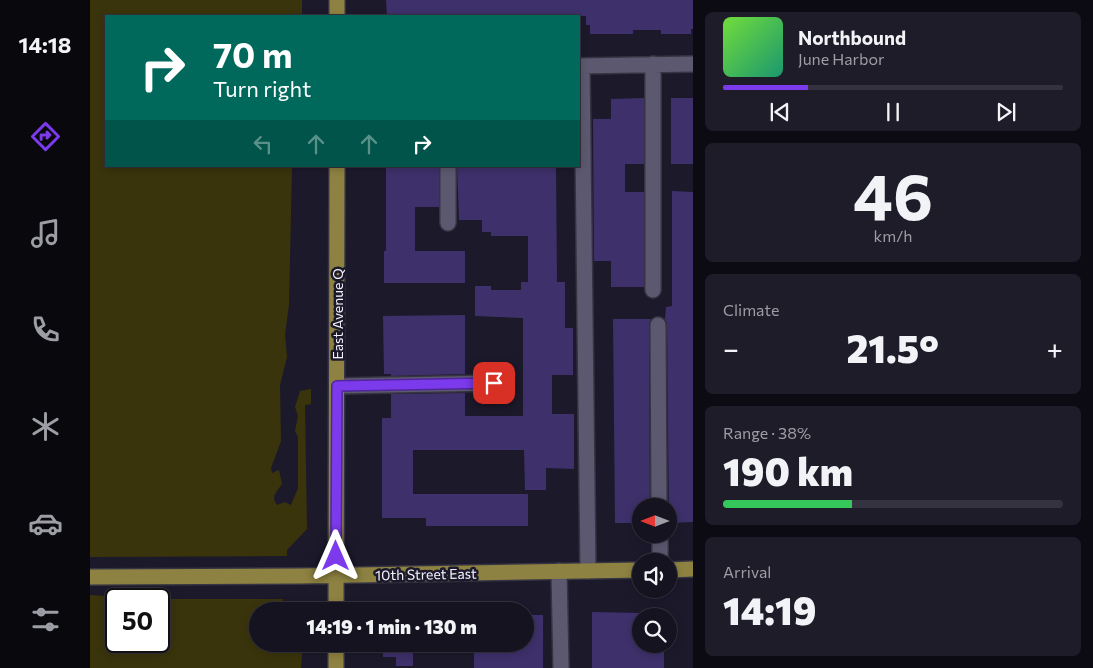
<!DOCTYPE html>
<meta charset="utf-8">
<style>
:root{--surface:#151320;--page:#1e1c29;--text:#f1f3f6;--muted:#9d9ea5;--line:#34323e;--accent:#7c3aed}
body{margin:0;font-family:Commissioner,sans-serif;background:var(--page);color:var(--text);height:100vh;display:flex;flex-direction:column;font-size:19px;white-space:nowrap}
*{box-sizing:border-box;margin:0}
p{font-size:16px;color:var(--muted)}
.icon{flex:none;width:28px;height:28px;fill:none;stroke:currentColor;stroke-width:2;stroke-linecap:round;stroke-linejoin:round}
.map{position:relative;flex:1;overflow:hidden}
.details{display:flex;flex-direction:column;gap:12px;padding:12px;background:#0c0a12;width:400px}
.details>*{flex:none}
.guide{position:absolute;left:15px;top:15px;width:475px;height:152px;border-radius:0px;box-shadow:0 2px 8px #0003,0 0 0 1px var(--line);background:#00695c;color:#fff;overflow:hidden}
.needle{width:32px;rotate:270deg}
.buttons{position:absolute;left:542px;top:498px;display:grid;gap:10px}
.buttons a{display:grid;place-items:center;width:45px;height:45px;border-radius:50%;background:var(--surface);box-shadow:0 2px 8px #0003,0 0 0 1px var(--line);font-size:25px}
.speed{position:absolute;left:15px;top:588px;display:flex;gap:10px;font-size:25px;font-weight:700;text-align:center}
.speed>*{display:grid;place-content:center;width:65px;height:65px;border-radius:50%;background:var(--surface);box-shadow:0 2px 8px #0003,0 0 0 1px var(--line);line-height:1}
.speed .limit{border:2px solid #111;border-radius:8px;background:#fff;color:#111}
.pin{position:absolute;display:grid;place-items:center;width:42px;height:42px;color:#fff;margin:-21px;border-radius:10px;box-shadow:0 2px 8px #0006}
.me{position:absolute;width:55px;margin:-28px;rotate:0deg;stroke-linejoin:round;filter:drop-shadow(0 0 4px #0008)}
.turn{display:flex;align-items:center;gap:18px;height:105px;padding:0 25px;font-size:22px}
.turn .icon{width:65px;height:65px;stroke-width:2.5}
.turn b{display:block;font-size:35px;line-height:42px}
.lanes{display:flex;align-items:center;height:48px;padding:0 25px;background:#0003;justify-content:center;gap:25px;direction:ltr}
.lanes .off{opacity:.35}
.big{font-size:38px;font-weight:800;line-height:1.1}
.details .card{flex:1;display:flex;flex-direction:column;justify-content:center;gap:8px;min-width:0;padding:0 18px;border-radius:8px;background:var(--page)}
.details .dial{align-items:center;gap:0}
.dial b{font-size:65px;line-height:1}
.song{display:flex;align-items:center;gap:15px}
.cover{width:60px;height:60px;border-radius:8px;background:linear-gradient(135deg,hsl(100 70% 55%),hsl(160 70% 35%))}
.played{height:5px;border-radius:2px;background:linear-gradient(90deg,var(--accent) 25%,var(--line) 25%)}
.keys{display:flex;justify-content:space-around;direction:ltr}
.heat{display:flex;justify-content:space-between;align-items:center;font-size:28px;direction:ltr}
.charge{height:8px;border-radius:4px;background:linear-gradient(90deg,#34c759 38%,var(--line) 0)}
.trip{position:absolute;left:159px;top:602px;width:285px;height:50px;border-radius:25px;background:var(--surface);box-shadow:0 2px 8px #0003,0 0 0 1px var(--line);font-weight:800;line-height:50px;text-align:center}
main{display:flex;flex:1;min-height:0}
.tabs{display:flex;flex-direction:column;width:90px;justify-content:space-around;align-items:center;background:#08080d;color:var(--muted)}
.tabs .icon{width:35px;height:35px}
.tabs .selected{color:var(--accent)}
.tabs b{font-size:22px;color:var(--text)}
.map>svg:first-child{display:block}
</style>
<main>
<nav class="tabs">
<b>14:18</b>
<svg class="icon selected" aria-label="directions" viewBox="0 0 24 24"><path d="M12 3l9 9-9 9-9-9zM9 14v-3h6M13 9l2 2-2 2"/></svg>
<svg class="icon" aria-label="music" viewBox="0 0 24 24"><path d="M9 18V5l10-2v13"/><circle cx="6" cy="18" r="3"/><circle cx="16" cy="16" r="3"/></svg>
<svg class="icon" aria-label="phone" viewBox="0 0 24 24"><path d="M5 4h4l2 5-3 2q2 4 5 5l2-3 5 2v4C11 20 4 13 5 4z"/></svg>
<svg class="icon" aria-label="climate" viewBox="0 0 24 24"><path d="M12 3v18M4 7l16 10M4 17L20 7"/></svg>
<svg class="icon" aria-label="car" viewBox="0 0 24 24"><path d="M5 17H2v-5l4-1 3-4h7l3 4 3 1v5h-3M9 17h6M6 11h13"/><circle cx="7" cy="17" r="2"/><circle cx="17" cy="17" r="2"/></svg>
<svg class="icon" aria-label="filters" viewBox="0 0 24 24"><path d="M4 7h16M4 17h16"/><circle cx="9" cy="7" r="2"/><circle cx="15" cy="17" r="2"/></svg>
</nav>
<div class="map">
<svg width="603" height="668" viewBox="0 0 603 668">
<rect width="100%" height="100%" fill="#1c192b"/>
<!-- green -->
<path fill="#3a340c" d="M0,0h212v16h-196v150h186l-3,139 -4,29 2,23 -7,28 1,56 -10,27 1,5 7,-3 3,14c-5,8 -12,12 -5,21l8,-3 6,3 7,-17v-51l-3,-6 3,-15 -3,-9 5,-16 11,-2v15l-6,1 2,124 -20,21v6l-197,1z
M0,595l64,4h-38v42h43v-42h124v6l7,6h-32v33h45l-2,24h-211z"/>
<!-- building -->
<path fill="#3e306a" d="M296,0h307v29h-2v5h-30v-4h-28v4h-43v-9h-4v-9h-199z
M554,98v66h-19v28h19v95h-33v-26h-17l-1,-142h18v-20z
M581,98h22v66h-22z
M296,166h53v41h-24v44h50v32h-81v-32h2z
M367,166h99l1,116h8v46h8v47h-21v39h22v55l-28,-1v22h-21l-1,-40h-111v44h115v32h-102v-8h-44v-100h9v-24l74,-1v23h58v-98l-48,-2v-30h16v4h30v-8h7v-46h-37v-4h-9v-12h-23z
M582,191l21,1v330l-24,1 -2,-198 -2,-6 1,-12 6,-1z
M375,315v59l-74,2v-2h-7l-1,-58z
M523,319h38l-2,6 1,181h-9v17h-26z
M502,612l49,1v31h23v24h-72z
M435,615h18v53h-69v-24h51z
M293,644h30v22h-17v-9h-13z"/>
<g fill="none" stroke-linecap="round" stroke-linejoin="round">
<!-- minor casing -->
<g stroke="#363442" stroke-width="18">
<path id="minor" d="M563,64v226
M489,66l114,-2
M492,66l6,505
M358,166v57
M568,325l1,181
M247,386l157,-3
M570,534v27
M469,571l2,97"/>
</g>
<!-- major casing -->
<g stroke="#363442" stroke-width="18">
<path id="major" d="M247,0v16
M579,570l24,-1
M0,577l211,-1 340,-6
M246,611l1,-445
M246,644v24"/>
</g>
<!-- minor -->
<use href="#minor" stroke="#5c586f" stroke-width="15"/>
<!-- major -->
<use href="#major" stroke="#8d8241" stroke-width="15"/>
</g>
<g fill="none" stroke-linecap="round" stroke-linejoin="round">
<!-- route casing -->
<g stroke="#51269a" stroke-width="12">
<path id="route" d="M246,556l1,-170 157,-3"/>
</g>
<!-- route -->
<use href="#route" stroke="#7c3aed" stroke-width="9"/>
</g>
<g text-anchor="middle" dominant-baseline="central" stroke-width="5" stroke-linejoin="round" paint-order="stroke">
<!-- street labels -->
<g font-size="14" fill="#f4f3fd" stroke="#1c192b">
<text transform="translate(247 314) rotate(-90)">East Avenue Q</text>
<text transform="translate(336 574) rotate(-1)">10th Street East</text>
</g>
</g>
</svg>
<div class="buttons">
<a><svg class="needle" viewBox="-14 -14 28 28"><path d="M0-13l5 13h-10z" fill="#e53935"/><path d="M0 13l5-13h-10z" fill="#9d9ea5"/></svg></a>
<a><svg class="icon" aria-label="sound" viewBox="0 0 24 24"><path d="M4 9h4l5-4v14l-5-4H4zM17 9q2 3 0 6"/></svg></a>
<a><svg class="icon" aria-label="search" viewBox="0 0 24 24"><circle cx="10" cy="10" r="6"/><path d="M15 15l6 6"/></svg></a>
</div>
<div class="speed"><div class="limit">50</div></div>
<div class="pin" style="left:404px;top:383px;background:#d93025"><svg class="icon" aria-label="arrive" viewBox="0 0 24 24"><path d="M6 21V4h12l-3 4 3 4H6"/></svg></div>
<svg class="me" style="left:246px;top:556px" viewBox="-20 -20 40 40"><path d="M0-17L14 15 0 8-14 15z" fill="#7c3aed" stroke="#fff" stroke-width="4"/></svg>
<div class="trip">14:19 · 1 min · 130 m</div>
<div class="guide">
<div class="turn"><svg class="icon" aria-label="right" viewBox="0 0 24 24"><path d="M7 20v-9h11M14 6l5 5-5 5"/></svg><div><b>70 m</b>Turn right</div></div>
<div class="lanes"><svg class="icon off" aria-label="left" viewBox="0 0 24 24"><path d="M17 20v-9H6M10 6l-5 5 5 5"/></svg><svg class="icon off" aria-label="ahead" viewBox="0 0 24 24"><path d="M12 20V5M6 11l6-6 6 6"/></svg><svg class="icon off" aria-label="ahead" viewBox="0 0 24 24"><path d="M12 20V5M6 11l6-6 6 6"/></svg><svg class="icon" aria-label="right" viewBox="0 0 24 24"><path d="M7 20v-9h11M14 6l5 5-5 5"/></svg></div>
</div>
</div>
<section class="details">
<div class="card">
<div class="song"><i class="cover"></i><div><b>Northbound</b><p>June Harbor</p></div></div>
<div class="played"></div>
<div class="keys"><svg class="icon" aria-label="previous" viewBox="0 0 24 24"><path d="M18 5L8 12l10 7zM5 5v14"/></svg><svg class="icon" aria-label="pause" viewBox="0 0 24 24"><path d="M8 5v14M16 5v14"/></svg><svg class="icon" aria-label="next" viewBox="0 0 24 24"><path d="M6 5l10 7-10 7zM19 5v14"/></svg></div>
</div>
<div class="card dial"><b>46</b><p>km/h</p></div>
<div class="card"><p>Climate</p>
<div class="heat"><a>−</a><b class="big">21.5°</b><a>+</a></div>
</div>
<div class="card"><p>Range · 38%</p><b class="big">190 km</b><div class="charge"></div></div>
<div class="card"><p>Arrival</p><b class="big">14:19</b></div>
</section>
</main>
